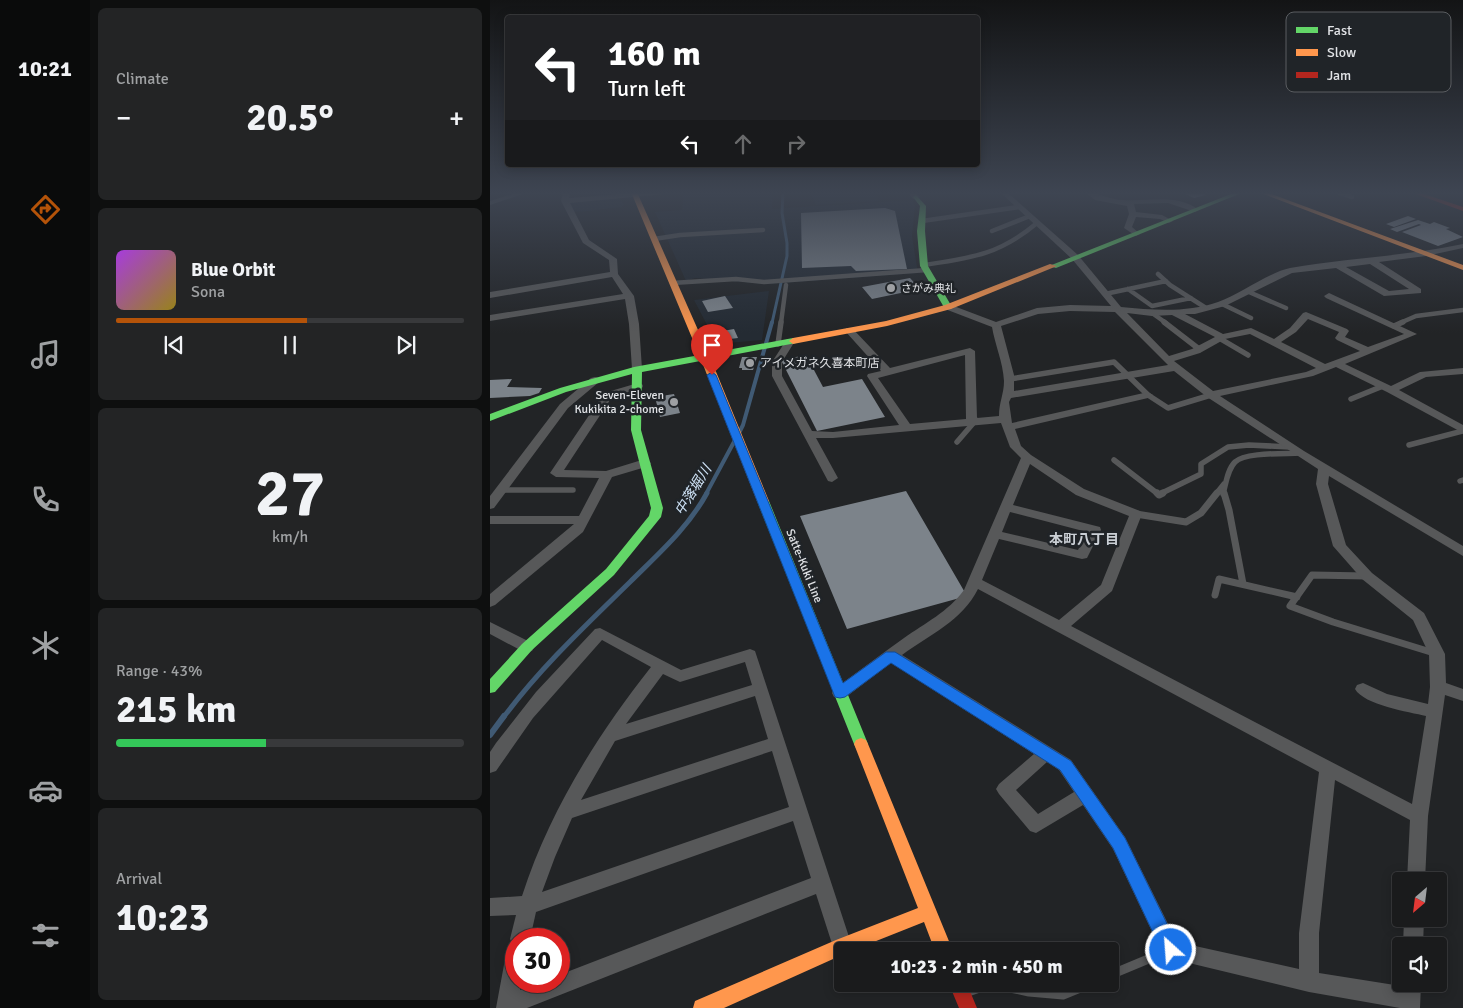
<!DOCTYPE html>
<meta charset="utf-8">
<style>
:root{--surface:#1a1b1c;--page:#232425;--text:#f1f3f6;--muted:#9fa1a3;--line:#38393b;--accent:#b45309}
body{margin:0;font-family:Signika,"Noto Sans JP",sans-serif;background:var(--page);color:var(--text);height:100vh;display:flex;flex-direction:column;font-size:19px;white-space:nowrap}
*{box-sizing:border-box;margin:0}
p{font-size:16px;color:var(--muted)}
.icon{flex:none;width:28px;height:28px;fill:none;stroke:currentColor;stroke-width:2;stroke-linecap:round;stroke-linejoin:round}
.map{position:relative;flex:1;overflow:hidden}
.side{display:flex;flex-direction:column;gap:8px;padding:8px;background:#0e0f0f;width:400px}
.side>*{flex:none}
.top-card{position:absolute;left:15px;top:15px;width:475px;height:152px;border-radius:5px;box-shadow:0 2px 12px #0003,0 0 0 1px var(--line);background:#202124;color:#fff;overflow:hidden}
.needle{width:32px;rotate:208deg}
.tools{position:absolute;left:902px;top:872px;display:grid;gap:10px}
.tools a{display:grid;place-items:center;width:55px;height:55px;border-radius:5px;background:var(--surface);box-shadow:0 2px 12px #0003,0 0 0 1px var(--line);font-size:25px}
.speed{position:absolute;left:15px;top:928px;display:flex;gap:10px;font-size:25px;font-weight:700;text-align:center}
.speed>*{display:grid;place-content:center;width:65px;height:65px;border-radius:50%;background:var(--surface);box-shadow:0 2px 12px #0003,0 0 0 1px var(--line);line-height:1}
.speed .limit{border:8px solid #d22;background:#fff;color:#111}
.pin{position:absolute;display:grid;place-items:center;width:42px;height:42px;color:#fff;margin:-51px -21px;border-radius:50% 50% 50% 0;rotate:-45deg;box-shadow:0 0 5px #0007}
.pin .icon{rotate:45deg}
.me{position:absolute;width:55px;margin:-28px;rotate:334deg;stroke-linejoin:round;filter:drop-shadow(0 0 4px #0008)}
.turn{display:flex;align-items:center;gap:18px;height:105px;padding:0 20px;font-size:22px}
.turn .icon{width:65px;height:65px;stroke-width:2.5}
.turn b{display:block;font-size:35px;line-height:42px}
.lanes{display:flex;align-items:center;height:48px;padding:0 20px;background:#0003;justify-content:center;gap:25px;direction:ltr}
.lanes .off{opacity:.35}
.big{font-size:38px;font-weight:800;line-height:1.1}
.side .tile{flex:1;display:flex;flex-direction:column;justify-content:center;gap:8px;min-width:0;padding:0 18px;border-radius:8px;background:var(--page)}
.side .dial{align-items:center;gap:0}
.dial b{font-size:65px;line-height:1}
.song{display:flex;align-items:center;gap:15px}
.cover{width:60px;height:60px;border-radius:8px;background:linear-gradient(135deg,hsl(280 70% 55%),hsl(50 70% 35%))}
.played{height:5px;border-radius:2px;background:linear-gradient(90deg,var(--accent) 55%,var(--line) 55%)}
.keys{display:flex;justify-content:space-around;direction:ltr}
.heat{display:flex;justify-content:space-between;align-items:center;font-size:28px;direction:ltr}
.charge{height:8px;border-radius:4px;background:linear-gradient(90deg,#34c759 43%,var(--line) 0)}
.trip{position:absolute;left:344px;top:942px;width:285px;height:50px;border-radius:5px;background:var(--surface);box-shadow:0 2px 12px #0003,0 0 0 1px var(--line);font-weight:800;line-height:50px;text-align:center}
main{display:flex;flex:1;min-height:0}
.menu{display:flex;flex-direction:column;width:90px;justify-content:space-around;align-items:center;background:#0a0b0b;color:var(--muted)}
.menu .icon{width:35px;height:35px}
.menu .on{color:var(--accent)}
.menu b{font-size:22px;color:var(--text)}
.map>svg:first-child{display:block}
</style>
<main>
<nav class="menu">
<b>10:21</b>
<svg class="icon on" aria-label="directions" viewBox="0 0 24 24"><path d="M12 3l9 9-9 9-9-9zM9 14v-3h6M13 9l2 2-2 2"/></svg>
<svg class="icon" aria-label="music" viewBox="0 0 24 24"><path d="M9 18V5l10-2v13"/><circle cx="6" cy="18" r="3"/><circle cx="16" cy="16" r="3"/></svg>
<svg class="icon" aria-label="phone" viewBox="0 0 24 24"><path d="M5 4h4l2 5-3 2q2 4 5 5l2-3 5 2v4C11 20 4 13 5 4z"/></svg>
<svg class="icon" aria-label="climate" viewBox="0 0 24 24"><path d="M12 3v18M4 7l16 10M4 17L20 7"/></svg>
<svg class="icon" aria-label="car" viewBox="0 0 24 24"><path d="M5 17H2v-5l4-1 3-4h7l3 4 3 1v5h-3M9 17h6M6 11h13"/><circle cx="7" cy="17" r="2"/><circle cx="17" cy="17" r="2"/></svg>
<svg class="icon" aria-label="filters" viewBox="0 0 24 24"><path d="M4 7h16M4 17h16"/><circle cx="9" cy="7" r="2"/><circle cx="15" cy="17" r="2"/></svg>
</nav>
<section class="side">
<div class="tile"><p>Climate</p>
<div class="heat"><a>−</a><b class="big">20.5°</b><a>+</a></div>
</div>
<div class="tile">
<div class="song"><i class="cover"></i><div><b>Blue Orbit</b><p>Sona</p></div></div>
<div class="played"></div>
<div class="keys"><svg class="icon" aria-label="previous" viewBox="0 0 24 24"><path d="M18 5L8 12l10 7zM5 5v14"/></svg><svg class="icon" aria-label="pause" viewBox="0 0 24 24"><path d="M8 5v14M16 5v14"/></svg><svg class="icon" aria-label="next" viewBox="0 0 24 24"><path d="M6 5l10 7-10 7zM19 5v14"/></svg></div>
</div>
<div class="tile dial"><b>27</b><p>km/h</p></div>
<div class="tile"><p>Range · 43%</p><b class="big">215 km</b><div class="charge"></div></div>
<div class="tile"><p>Arrival</p><b class="big">10:23</b></div>
</section>
<div class="map">
<svg width="973" height="1008" viewBox="0 0 973 1008">
<rect width="100%" height="100%" fill="#222426"/>
<!-- built -->
<path fill="#242b33" d="M194,192h89l-1,17 140,-9 3,6 -3,30 6,37 -150,11 -73,-6 -9,3 -31,-69 27,-2z
M356,192h27l6,9 -63,4 -5,-11z
M129,197l5,8 -3,2 -33,4 -16,1 -4,-9z
M279,291l-7,49 -45,4 -23,-44z"/>
<g fill="none" stroke-linecap="round" stroke-linejoin="round">
<!-- stream-far3 -->
<path stroke="#405a74" stroke-width="3" d="M282,323l15,-67v-13l-5,-30 1,-21"/>
<!-- stream-far2 -->
<path stroke="#405a74" stroke-width="4" d="M249,433l4,-8 29,-103
M216,494l29,-54"/>
<!-- stream-far1 -->
<path stroke="#405a74" stroke-width="5" d="M13,718c37,-50 83,-93 127,-136 28,-28 58,-54 77,-89"/>
<!-- stream -->
<path stroke="#405a74" stroke-width="6" d="M0,735l14,-19"/>
</g>
<!-- building -->
<path fill="#7c838a" d="M691,192h26l-5,1 4,2 -12,3z
M395,208l10,3 12,58 -51,2 -5,-5 -49,2 -1,-55z
M918,216l8,3 -22,8 -8,-3z
M928,220l12,4 4,-2 16,6 -4,1 17,8 -25,9 -36,-14 19,-7 -2,-1 -22,8 -7,-3z
M420,278l10,11 -48,10 -10,-12z
M235,296l8,12 -25,4 -6,-11z
M244,329l4,9 -23,3 -4,-8z
M316,355l17,32 39,-8 23,38 -68,14 -36,-71z
M252,357h15l-4,13h-11v-2h-3z
M22,379l-5,8 35,1 -3,5 -9,3 -40,2v-18z
M184,394l6,19 -20,4 -5,-20z
M416,491l61,105 -120,33 -47,-113z"/>
<g fill="none" stroke-linecap="round" stroke-linejoin="round">
<!-- lane-far3 -->
<path stroke="#575859" stroke-width="4.5" d="M847,192l15,5
M432,221l97,-14
M502,231l38,-15
M164,239l26,-4 83,-5
M434,265c47,-7 75,-10 113,-42
M668,274l12,11 36,23
M182,283l64,-4 28,3 163,-12
M638,289l24,17 39,-8
M759,292l37,16
M615,294l61,-13
M732,304l29,14
M662,313l14,10
M291,323l5,-38
M910,323l16,-7 47,-6"/>
<!-- lane-far2 -->
<path stroke="#575859" stroke-width="5.5" d="M674,322l35,27
M904,326l9,-4
M729,338l29,17
M288,344l3,-22
M520,379l104,-17 34,33 20,13 43,-13
M861,399l32,-13
M467,442l19,-22
M919,445l54,-14
M624,460l44,34
M970,481l3,-1
M10,490h73
M670,494l41,-20v-10l27,-17 21,-2 41,2
M726,494l8,-10
M733,494c3,-10 4,-24 12,-32 10,-10 50,-8 65,-9"/>
<!-- lane-far1 -->
<path stroke="#575859" stroke-width="7" d="M667,493l2,2 4,-2
M734,493l5,17 14,74
M646,514l50,8 15,-9 16,-20
M877,576l-55,-1 -22,31 43,16 101,31
M725,595l4,-16 78,18"/>
<!-- lane -->
<path stroke="#575859" stroke-width="9" d="M620,975l60,-25
M501,984l38,8 34,3 27,-11
M478,992l23,-8"/>
<!-- street -->
<path fill="#575859" fill-rule="evenodd" d="M29,192h10l-39,13v-4z
M73,192h7l-1,6 77,-6h23l-4,2 -95,9 19,37 28,19 1,15 16,22 5,28 3,45 -1,2h-8l-1,-2 -3,-45 -4,-25 -135,22v-6l133,-21 -11,-17 -122,21v-6l120,-20 -1,-12 -26,-17 -22,-42z
M417,192h8l5,5 -7,2z
M510,192h7l71,63 43,52c32,3 66,6 97,-5 22,-8 52,-30 72,-34 58,-10 116,-12 173,-24v4l-37,8 -47,6 42,27v4l-37,3 -48,-28 -44,5 -67,33 -30,8h-10l38,20 28,-6 23,11 16,-11 13,-15 3,-1 41,17 2,2 -4,6 23,10 36,-13 -78,-36 -2,-2 5,-3 88,41 -72,30 46,22 29,-14 43,-4v6l-37,3 -27,13 64,35v8l-76,-41 -51,-25 -23,9 -93,20 84,55 159,95v10l-134,-80 -1,8 18,61 26,28 52,40 21,41 1,29 17,6v12l-18,-6 -17,121 -3,65h-18l3,-61 -75,-40 -16,153v40l82,13v-3l20,1 -1,24h-20l-91,-16 -145,-35 -51,-108 -30,-44 -47,28 -6,-2 -31,-37 -3,-5 3,-5 35,-30 -143,-91 -45,34 -6,2 -6,-2 -2,-4 2,-4c24,-17 46,-34 70,-51 21,-15 44,-26 60,-48l57,-132 -11,-11 -9,-24 -168,15h-17l22,40 -6,4 -4,-1 -56,-105v-14l15,-23h6l2,2 -13,21v14l30,55 21,1 66,-7 -32,-49 1,-2 13,-3 -35,-39v-4h6l38,40 80,-20 5,3 2,67 22,-2c0,-14 5,-22 5,-35 -1,-19 -9,-36 -12,-54l-47,-18v-4h6l45,17 41,-14 33,-3 41,1 -39,-47zM880,264l39,25 -20,2 -43,-24zM580,311l45,1 53,53 -154,26v-16l-13,-49 37,-12zM637,313l25,3 20,-1 43,22 -23,12 -23,7zM818,319l31,13 -4,6 2,2 23,11 -35,13 -44,-22 15,-10zM760,334l66,34 -10,4 -93,19 -39,-30 26,-8 25,-14zM475,355l1,64 -56,5 -32,-46zM684,371l33,26 111,72 -2,15 17,62 29,33 51,41 16,34 1,33 -2,17 -41,-10 -24,-11 -6,2 -2,4c9,16 54,23 71,27l-14,88 -341,-178 41,-35 30,-77 -2,-3 -56,-22 -53,-34 -10,-9 -6,-17 133,-31 5,-3 -5,-3 -136,31 -3,-21 2,-4zM540,464l46,31 53,21 -28,69 -42,35 -77,-40 17,-41 83,20 5,-1 14,-28 -1,-3 -87,-22zM520,512l77,20 -9,18 -76,-18zM488,589l341,183 -20,161v36l-122,-27 -52,-105 -54,-77 -169,-105c27,-20 60,-34 76,-66zM557,762l12,8 15,22 -36,22 -22,-24z
M595,192c10,-1 25,8 38,8 25,2 53,-7 76,10l-4,2 -27,-9 -34,1 2,8 26,3 11,6 -4,2 -9,-4 -24,-2 -4,10 8,7 -4,2 -12,-8 5,-14 -2,-8 -32,-6z
M105,377l4,1 1,2 -1,2 -31,26 -74,100 -4,1v-13l70,-92 31,-26z
M148,383l4,1 1,2 -1,2 -30,9 -48,73 42,1 39,-12 6,4 -2,3 -37,11 -29,55 -88,73 -5,2v-13l84,-70h-84v-8h89l20,-38 -43,-1 -6,-4 54,-80z
M0,622l42,21 2,4 -2,4 -5,1 -5,-1 -32,-17z
M110,628l81,42 69,-21 5,2 97,295 -2,5h-8v5l-7,-3 -19,-59 -289,114h-31l10,-54 3,-7 4,-2 -3,-6 6,-24 -26,1v-18l32,-2c27,-84 74,-159 129,-229l-49,-27 -69,78 -37,53 -6,2v-21l6,-9 40,-51 59,-63zM255,662l7,23 -126,39 37,-50 17,8zM265,696l13,43 -187,61 34,-59zM282,751l17,56 -247,85 13,-35 17,-39zM303,821l18,57 -252,97v6h-16l-23,9 1,-9h-5v-42h14l6,-27z
M914,919h20l-1,27h-20z"/>
<!-- fast -->
<path fill="#63d668" fill-rule="evenodd" d="M746,192h8l-188,76 -7,-2z
M426,195l10,11 -1,25 3,35 24,41 -1,2h-6l-25,-43 -3,-35 3,-25 -7,-9z
M303,338l4,3 -1,2 -154,29 -1,58 22,78 -2,9 -47,58 -82,75 -37,42 -5,1v-14l32,-35 84,-75 43,-53 2,-8 -20,-78 1,-56 -66,18 -76,29v-7l70,-26 74,-21z
M273,498l6,3 99,243 -2,4 -5,2 -5,-2 -2,-4 -97,-243z"/>
<!-- slow -->
<path fill="#ff974d" fill-rule="evenodd" d="M141,192h6l73,165 59,144 -2,2 -4,1 -6,-3 -57,-144z
M768,192h8l197,73v5z
M560,264l7,2 -106,43 -64,17 -94,18 -4,-3 4,-3 93,-17 59,-16z
M371,738l5,2 2,4 85,207h-18l-11,-29 -73,29h-9v4l-118,53h-31l2,-7 141,-61 82,-32 -64,-164 2,-4z"/>
<!-- jam -->
<path fill="#b3261e" fill-rule="evenodd" d="M920,192h8l45,15v4z
M459,984h18l10,24h-18z"/>
</g>
<!-- sky -->
<linearGradient id="sky" x2="0" y2="1"><stop stop-color="#131415"/><stop offset="0.58" stop-color="#3e4552"/><stop offset="1" stop-color="#3e4552" stop-opacity="0"/></linearGradient>
<rect width="973" height="333" fill="url(#sky)"/>
<!-- route -->
<path fill="#1a73e8" stroke="#114b97" d="M222,372l4,3 127,308 43,-31h9l176,109 54,77 52,106 3,6 -3,6 -6,3 -7,-3 -51,-108 -53,-78 -169,-107 -46,34 -5,1 -5,-1 -128,-322z"/>
<!-- markers -->
<g fill="#9ea0a3" stroke="#202428" stroke-width="2">
<circle cx="401" cy="288" r="5"/>
<circle cx="260" cy="363" r="5"/>
<circle cx="184" cy="402" r="5"/>
</g>
<g text-anchor="middle" dominant-baseline="central" stroke-width="5" stroke-linejoin="round" paint-order="stroke">
<!-- far-poi labels -->
<g font-size="11" fill="#e1e3e6" stroke="#202428" text-anchor="start">
<text x="411" y="288">さがみ典礼</text>
</g>
<!-- poi labels -->
<g font-size="12" fill="#e1e3e6" stroke="#202428" text-anchor="start">
<text x="270" y="363">アイメガネ久喜本町店</text>
<text x="174" y="395" text-anchor="end">Seven-Eleven<tspan x="174" dy="14">Kukikita 2-chome</tspan></text>
</g>
<!-- street labels -->
<g font-size="12" fill="#e1e3e6" stroke="#202428">
<text transform="translate(314 566) rotate(68)">Satte-Kuki Line</text>
</g>
<!-- water labels -->
<g font-size="14" font-style="italic" fill="#d0e4f8" stroke="#202428">
<text transform="translate(203 490) rotate(-58)">中落堀川</text>
</g>
<!-- neighbourhood labels -->
<g font-size="14" font-weight="bold" fill="#cacfd5" stroke="#202428">
<text x="594" y="539">本町八丁目</text>
</g>
</g>
<!-- legend -->
<rect x="796" y="12" width="165" height="80" rx="8" fill="#202428" stroke="#5a5d61" stroke-width="1"/>
<rect x="806" y="27" width="22" height="6" fill="#63d668"/>
<rect x="806" y="49" width="22" height="7" fill="#ff974d"/>
<rect x="806" y="72" width="22" height="6" fill="#b3261e"/>
<g font-size="14" fill="#e1e3e6">
<text x="837" y="35">Fast</text>
<text x="837" y="57">Slow</text>
<text x="837" y="80">Jam</text>
</g>
</svg>
<div class="tools">
<a><svg class="needle" viewBox="-14 -14 28 28"><path d="M0-13l5 13h-10z" fill="#e53935"/><path d="M0 13l5-13h-10z" fill="#9fa1a3"/></svg></a>
<a><svg class="icon" aria-label="sound" viewBox="0 0 24 24"><path d="M4 9h4l5-4v14l-5-4H4zM17 9q2 3 0 6"/></svg></a>
</div>
<div class="speed"><div class="limit">30</div></div>
<div class="pin" style="left:222px;top:375px;background:#d93025"><svg class="icon" aria-label="arrive" viewBox="0 0 24 24"><path d="M6 21V4h12l-3 4 3 4H6"/></svg></div>
<svg class="me" style="left:681px;top:950px" viewBox="-20 -20 40 40"><circle r="17" fill="#1a73e8" stroke="#fff" stroke-width="3"/><path d="M0-11L8 9 0 5-8 9z" fill="#fff"/></svg>
<div class="trip">10:23 · 2 min · 450 m</div>
<div class="top-card">
<div class="turn"><svg class="icon" aria-label="left" viewBox="0 0 24 24"><path d="M17 20v-9H6M10 6l-5 5 5 5"/></svg><div><b>160 m</b>Turn left</div></div>
<div class="lanes"><svg class="icon" aria-label="left" viewBox="0 0 24 24"><path d="M17 20v-9H6M10 6l-5 5 5 5"/></svg><svg class="icon off" aria-label="ahead" viewBox="0 0 24 24"><path d="M12 20V5M6 11l6-6 6 6"/></svg><svg class="icon off" aria-label="right" viewBox="0 0 24 24"><path d="M7 20v-9h11M14 6l5 5-5 5"/></svg></div>
</div>
</div>
</main>
